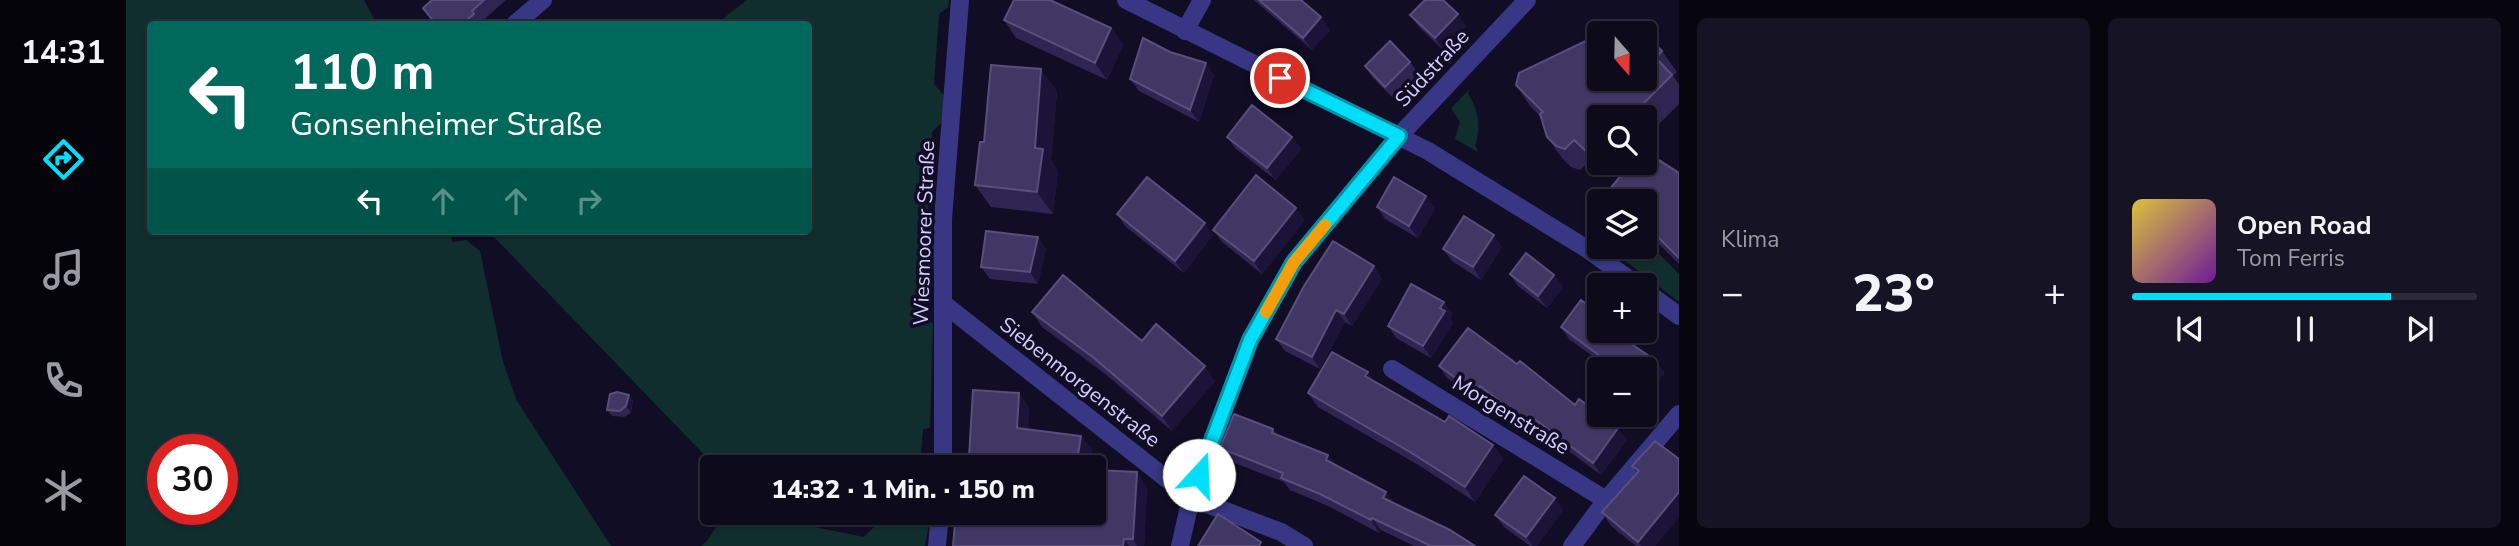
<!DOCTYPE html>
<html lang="de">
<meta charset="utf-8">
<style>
:root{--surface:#0d0a1b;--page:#161324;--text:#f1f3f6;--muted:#9a9aa3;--line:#2d2b3a;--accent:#00dffa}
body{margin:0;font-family:"Nunito Sans",sans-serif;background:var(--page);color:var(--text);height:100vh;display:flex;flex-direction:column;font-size:26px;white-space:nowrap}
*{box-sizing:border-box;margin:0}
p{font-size:23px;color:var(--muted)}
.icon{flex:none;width:38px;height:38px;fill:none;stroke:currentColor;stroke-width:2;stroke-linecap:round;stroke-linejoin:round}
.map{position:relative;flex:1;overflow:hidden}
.side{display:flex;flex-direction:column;gap:18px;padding:18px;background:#07060f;width:840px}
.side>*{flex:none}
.banner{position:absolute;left:21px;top:21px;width:665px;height:214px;border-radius:7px;box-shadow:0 2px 5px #0004,0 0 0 2px var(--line);background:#00695c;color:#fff;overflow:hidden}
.needle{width:46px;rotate:160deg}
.buttons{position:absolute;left:1461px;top:21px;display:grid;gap:14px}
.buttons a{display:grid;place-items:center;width:70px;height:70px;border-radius:7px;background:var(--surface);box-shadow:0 2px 5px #0004,0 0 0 2px var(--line);font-size:35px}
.speed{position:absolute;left:21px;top:434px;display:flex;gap:14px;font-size:35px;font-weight:700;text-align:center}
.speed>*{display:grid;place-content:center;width:91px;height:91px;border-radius:50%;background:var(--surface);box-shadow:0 2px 5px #0004,0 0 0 2px var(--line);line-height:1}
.speed .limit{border:10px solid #d22;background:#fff;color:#111}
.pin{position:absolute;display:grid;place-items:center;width:60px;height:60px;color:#fff;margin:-30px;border:4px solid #fff;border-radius:50%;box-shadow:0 2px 7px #0007}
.me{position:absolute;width:77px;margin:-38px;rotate:20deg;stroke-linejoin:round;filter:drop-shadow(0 0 5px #0008)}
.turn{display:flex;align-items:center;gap:24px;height:147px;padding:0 28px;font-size:32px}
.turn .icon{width:91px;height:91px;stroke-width:2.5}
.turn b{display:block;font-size:49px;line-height:60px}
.lanes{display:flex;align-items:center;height:66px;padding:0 28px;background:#0003;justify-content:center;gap:35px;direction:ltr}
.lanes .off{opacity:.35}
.big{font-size:52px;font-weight:800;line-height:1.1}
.side .card{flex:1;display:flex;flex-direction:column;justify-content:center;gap:10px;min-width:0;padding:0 24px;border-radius:10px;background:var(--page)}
.song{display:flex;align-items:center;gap:21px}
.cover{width:84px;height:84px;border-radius:10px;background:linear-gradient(135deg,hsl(50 70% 55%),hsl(280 70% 35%))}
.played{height:7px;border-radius:4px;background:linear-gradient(90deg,var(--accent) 75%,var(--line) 75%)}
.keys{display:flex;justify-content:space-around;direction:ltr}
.heat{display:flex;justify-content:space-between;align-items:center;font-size:38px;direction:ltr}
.side .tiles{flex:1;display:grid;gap:18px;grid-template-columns:repeat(2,1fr)}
.trip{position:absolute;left:574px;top:455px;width:406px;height:70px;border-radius:7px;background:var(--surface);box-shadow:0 2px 5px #0004,0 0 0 2px var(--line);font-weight:800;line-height:70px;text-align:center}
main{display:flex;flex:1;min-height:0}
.tab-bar{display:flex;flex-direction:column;width:126px;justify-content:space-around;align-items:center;background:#05040b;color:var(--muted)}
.tab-bar .icon{width:49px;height:49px}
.tab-bar .on{color:var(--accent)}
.tab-bar b{font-size:32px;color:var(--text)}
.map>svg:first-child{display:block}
</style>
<main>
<nav class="tab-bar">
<b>14:31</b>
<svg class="icon on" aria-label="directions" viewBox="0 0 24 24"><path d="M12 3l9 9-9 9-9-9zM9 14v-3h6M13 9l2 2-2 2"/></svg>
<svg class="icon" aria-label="music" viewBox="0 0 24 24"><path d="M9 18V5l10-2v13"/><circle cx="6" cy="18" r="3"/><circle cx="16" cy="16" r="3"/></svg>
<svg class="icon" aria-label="phone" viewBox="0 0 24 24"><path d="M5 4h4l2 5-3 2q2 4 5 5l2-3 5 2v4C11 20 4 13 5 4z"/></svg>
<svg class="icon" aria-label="climate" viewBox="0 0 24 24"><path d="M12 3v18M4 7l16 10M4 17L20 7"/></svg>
</nav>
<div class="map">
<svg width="1553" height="546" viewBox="0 0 1553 546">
<rect width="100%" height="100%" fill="#110d24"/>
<!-- green -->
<path fill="#102e2d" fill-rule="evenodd" d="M0,0h238l13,24h-227v207h298l5,11 13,-2 14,11 23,111 14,39 94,145h-485zM37,450h59v59h-59z
M621,0h202l-1,7 -9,7 -5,70 12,14v20l-14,14 -5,105 9,10 2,16 -10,15 -1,39 6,7 -3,104 -7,1 -2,25 -16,13h-189l-221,-229 1,-7h312v-207h-92z
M1344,89l-2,4c10,18 14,32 7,52l3,7 -23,-13 5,-17 -9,-14z
M1519,240l34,34v28l-72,-55h38z
M599,513h21l118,24 24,-24h43l-6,33h-224l6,-5z"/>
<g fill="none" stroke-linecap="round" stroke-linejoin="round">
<!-- street -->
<path stroke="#393685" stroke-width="18" d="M1000,0l302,151 159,98 50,36
M389,24l28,-24
M1059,31l17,-31
M1519,291l34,25
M818,304l247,194 90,34 23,14
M1266,369l214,131
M817,467v-248l17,-219
M811,546l3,-33
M1054,546l11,-48 59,-158 44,-78 105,-126 128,-136
M1446,546l34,-46 73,-86"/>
</g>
<!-- wall -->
<path fill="#2f2552" d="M306,0h74l-26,23 1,1h-48h1l-11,-16z
M1128,0h47l20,17 9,13 -18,20z
M1284,15l56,11 -23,24 -24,-23z
M878,20l107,8 12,17 -16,35 -91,-42z
M1519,33l17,18 15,21 -4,4 6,8v20l-34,34v-21h-45v46h20l-14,14 -17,-16 -9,9 -9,-3 -9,-9 -15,-21 -6,-20 -11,-11 -14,-21 84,-6z
M1284,62l9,12 -25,25 -21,-21 -8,-12z
M1088,75l-15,47 -60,-31 -9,-12z
M931,91l-6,69 7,11 -5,43 -62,-7 -16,-22 9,-43z
M1101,137h65l9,12 -25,31 -40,-31z
M1553,173v91l-34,-34v-29h-27l-8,-12z
M1300,196l9,12 -17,30 -33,-19 -8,-12z
M991,214l96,21 -29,38 -59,-47z
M1179,220l-43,54 -40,-32 -9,-12z
M912,237l8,12 -8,35 -48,-5 -9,-12z
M1376,247l-21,33 -29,-19 -9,-12z
M1248,266l8,13 -30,47 -7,-4 -25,47 -35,-18 -9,-12z
M1384,274l44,1 9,12 -16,21 -29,-22z
M1318,302l8,12 -2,4 3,5 -22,35 -35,-20 -8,-12z
M906,312l110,29 73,40 -43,50 -68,-58 -62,-46z
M1435,327l56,5v1l48,40 -20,-4 -39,-3 -37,-27z
M1313,366l136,39 52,35 -26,35 -59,-44 -5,6 -49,-39 -5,6 -36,-26z
M1248,381l71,41 48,23 10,14 -28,43 -55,-36 -102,-59 -10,-14z
M893,393l10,15 -1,21 53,7 11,14 -3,17h-113l-7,-10z
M503,395l4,6 -2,12 -7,4 -12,-1 -5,-6z
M1147,429l4,6 51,20 8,10 50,27 8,11 81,43h-61l-33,-16 -2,3 -51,-27 -38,-16 -6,-8 -55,-21 -9,-13z
M1553,459v58l-24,29h-19l-25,-20 -9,-14 35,-39 -5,-7z
M1021,487l-3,59h-191l141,-33z
M1437,510l-26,36h-7l-26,-19 -9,-12z"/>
<!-- shaded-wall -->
<path fill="#1b1438" d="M1332,14l8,12 -23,24 -8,-12z
M1195,17l9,13 -18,20 -9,-12z
M985,28l12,17 -16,35 -12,-17z
M1080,63l8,12 -15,47 -9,-12z
M915,69l16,22 -6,69 7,11 -5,43 -16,-22 -2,-44z
M1166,137l9,12 -25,31 -9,-12z
M1300,196l9,12 -17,30 -9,-12z
M1170,208l9,12 -43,54 -8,-13z
M1079,223l8,12 -29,38 -9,-12z
M1368,235l8,12 -21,33 -8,-13z
M912,237l8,12 -8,35 -8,-12z
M1248,266l8,13 -30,47 -8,-12z
M1428,275l9,12 -16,21 -9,-12z
M1318,302l8,12 -2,4 3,5 -22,35 -8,-12z
M1210,310l9,12 -25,47 -8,-12z
M1530,361l9,12 -20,28v-24z
M1079,366l10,15 -43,50 -10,-15z
M1242,372l9,14 -12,-10z
M1354,386l8,12 -5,6 -8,-12z
M893,393l10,15 -2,35 -10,-15z
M503,395l4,6 -2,12 -5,-7z
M1407,418l9,13 -5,6 -9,-13z
M1492,428l9,12 -26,35 -8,-12z
M955,436l11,14 -3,17h-13z
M1367,445l10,14 -28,43 -10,-15z
M1202,455l9,12 -11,-7z
M1011,472l10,15 -3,59h-7l-4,-7z
M1260,492l9,12 -12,-6z
M1553,492v25l-24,29h-14l-3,-4z
M1429,498l8,12 -26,36h-4l-7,-9z
M1246,518l9,12 -2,3 -8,-13z
M998,539l5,7h-6z"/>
<!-- building -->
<path fill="#403765" stroke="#584f7d" stroke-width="2" d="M306,0h52l-12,11 2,3 -12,10h-29l2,-1 -12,-15z
M888,0h36l61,28 -16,35 -91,-43z
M1133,0h42l20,17 -18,21z
M1299,0h18l15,14 -23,24 -25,-23z
M1495,24l10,9h-29z
M1515,29l21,22 -6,7 16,17 -42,42h-30v30l-9,9 -17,-16 -9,9 -9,-3 -9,-9 -7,-23 3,-2 -27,-27 3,-12 81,-39v45h45v-46h-8z
M1017,38l27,14 36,11 -16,47 -60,-31z
M1264,41l20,21 -25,25 -20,-21z
M865,65l50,4 -6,79 8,1 -6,43 -62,-7 5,-43h4z
M1126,105l40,32 -25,31 -40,-31z
M1519,151l34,22v85l-34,-34v-23h-23l-12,-12 21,-26h14z
M1130,175l40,33 -42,53 -41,-31z
M1021,177l58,46 -30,38 -58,-47z
M1268,177l32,19 -17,30 -32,-19z
M1338,216l30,19 -21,32 -30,-18z
M860,231l52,6 -8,35 -49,-5z
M1207,241l41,25 -30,48 -8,-4 -24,47 -36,-18 28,-53z
M1400,253l28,22 -16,21 -28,-22z
M937,275l79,66 14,-17 49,42 -43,50 -68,-58 -62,-46z
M1285,284l33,18 -4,6 5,3 -22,35 -35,-20z
M1455,300l19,14v17h13l43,30 -11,16v-8h-41l4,-7 -47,-35z
M1342,328l49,36 3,-3 55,44 4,-6 39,29 -25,35 -60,-45 -5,6 -48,-38 -5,6 -36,-26z
M1206,352l36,20 -3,4 80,46 4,-6 44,29 -28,42 -55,-35 -102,-59z
M847,390l46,3 -2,35 64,8 -5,31h-46l1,-6 -62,-4z
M491,392l12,3 -3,11 -6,5 -13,-1 3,-16z
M1108,414l39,15 -1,4 56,22 -2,5 60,32 -3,6 67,32 25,16h-44l-59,-28 -1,2 -51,-26 -39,-16 2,-5 -63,-25z
M1529,441l24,18v33l-41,50 -36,-30 37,-41 -7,-5z
M968,470l43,2 -4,67h-9l-1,7h-170l3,-33h138z
M1398,476l31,22 -29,39 -31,-22z
M1092,514l43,28 -2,4h-61z"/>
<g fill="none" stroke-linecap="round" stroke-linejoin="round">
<!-- route casing -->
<g stroke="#0091a2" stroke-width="18">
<path id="route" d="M1073,475l51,-135 44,-78 105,-126 -119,-58"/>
</g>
<!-- route -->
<use href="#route" stroke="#00dffa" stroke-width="12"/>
<!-- slow -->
<path stroke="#f59e0b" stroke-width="12" d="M1140,312l28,-50 31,-37"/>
</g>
<g text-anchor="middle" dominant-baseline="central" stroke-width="7" stroke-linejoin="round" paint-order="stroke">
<!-- street labels -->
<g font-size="21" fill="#d5cfff" stroke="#110d24">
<text transform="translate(1306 68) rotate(-47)">Südstraße</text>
<text transform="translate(798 233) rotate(-88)">Wiesmoorer Straße</text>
<text transform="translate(954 382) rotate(38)">Siebenmorgenstraße</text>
<text transform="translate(1385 415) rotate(31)">Morgenstraße</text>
</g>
</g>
</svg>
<div class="buttons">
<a><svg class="needle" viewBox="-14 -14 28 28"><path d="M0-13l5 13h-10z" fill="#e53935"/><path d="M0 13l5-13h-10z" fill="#9a9aa3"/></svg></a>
<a><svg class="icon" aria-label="search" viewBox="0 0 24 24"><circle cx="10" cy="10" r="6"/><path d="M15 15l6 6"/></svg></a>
<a><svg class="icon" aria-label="layers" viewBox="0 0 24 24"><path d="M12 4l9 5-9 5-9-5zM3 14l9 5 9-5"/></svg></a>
<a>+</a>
<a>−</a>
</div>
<div class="speed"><div class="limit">30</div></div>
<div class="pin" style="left:1154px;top:78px;background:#d93025"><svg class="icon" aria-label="arrive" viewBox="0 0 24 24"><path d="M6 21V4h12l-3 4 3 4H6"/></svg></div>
<svg class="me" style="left:1073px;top:475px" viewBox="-20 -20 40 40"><circle r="19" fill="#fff"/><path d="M0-13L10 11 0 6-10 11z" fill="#00dffa"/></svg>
<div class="trip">14:32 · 1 Min. · 150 m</div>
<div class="banner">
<div class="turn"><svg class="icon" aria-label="left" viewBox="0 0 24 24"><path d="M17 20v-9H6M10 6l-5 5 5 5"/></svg><div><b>110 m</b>Gonsenheimer Straße</div></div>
<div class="lanes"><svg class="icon" aria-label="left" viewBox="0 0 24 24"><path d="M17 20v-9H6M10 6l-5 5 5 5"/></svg><svg class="icon off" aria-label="ahead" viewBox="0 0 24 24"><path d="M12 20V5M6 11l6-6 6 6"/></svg><svg class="icon off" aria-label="ahead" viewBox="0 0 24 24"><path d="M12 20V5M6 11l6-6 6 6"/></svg><svg class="icon off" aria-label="right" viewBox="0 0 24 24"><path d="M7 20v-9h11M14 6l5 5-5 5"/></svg></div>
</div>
</div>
<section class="side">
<div class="tiles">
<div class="card"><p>Klima</p>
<div class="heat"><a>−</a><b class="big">23°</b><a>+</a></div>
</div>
<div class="card">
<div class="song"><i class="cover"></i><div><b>Open Road</b><p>Tom Ferris</p></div></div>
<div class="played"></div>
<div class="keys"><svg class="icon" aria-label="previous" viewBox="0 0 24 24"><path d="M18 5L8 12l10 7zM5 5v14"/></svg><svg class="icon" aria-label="pause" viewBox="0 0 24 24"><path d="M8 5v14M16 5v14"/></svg><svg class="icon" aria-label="next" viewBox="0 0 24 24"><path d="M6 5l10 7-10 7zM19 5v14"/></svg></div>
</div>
</div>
</section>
</main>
